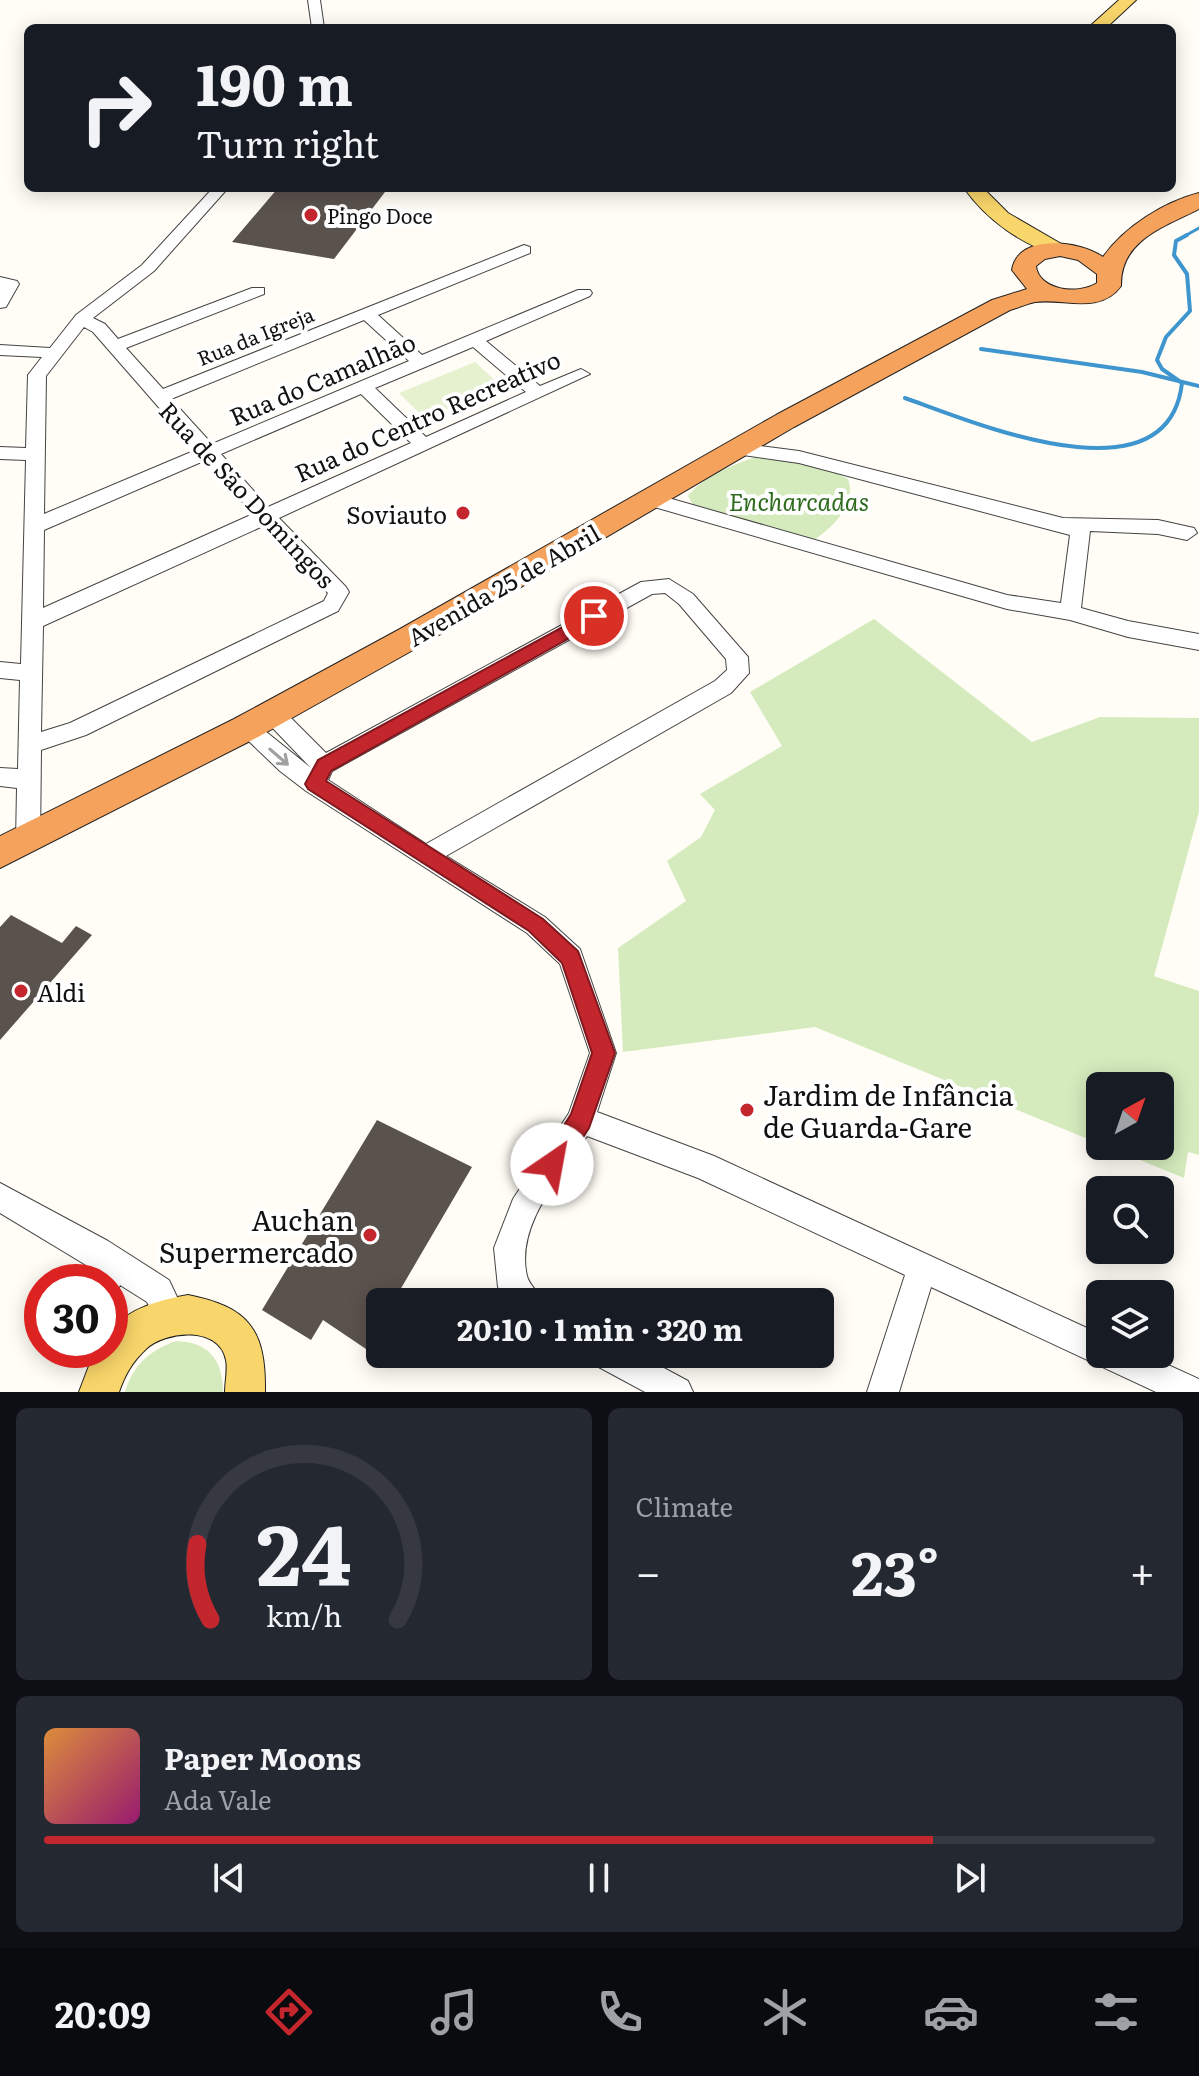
<!DOCTYPE html>
<meta charset="utf-8">
<style>
:root{--surface:#171b24;--page:#242831;--text:#f1f3f6;--muted:#9ea1a6;--line:#363941;--accent:#c4262e}
body{margin:0;font-family:Literata,serif;background:var(--page);color:var(--text);height:100vh;display:flex;flex-direction:column;font-size:30px;white-space:nowrap}
*{box-sizing:border-box;margin:0}
p{font-size:26px;color:var(--muted)}
.icon{flex:none;width:44px;height:44px;fill:none;stroke:currentColor;stroke-width:2;stroke-linecap:round;stroke-linejoin:round}
.map{position:relative;height:1392px;overflow:hidden}
.side{display:flex;flex-direction:column;gap:16px;padding:16px;background:#0d0f14;flex:1}
.side>*{flex:none}
.guide{position:absolute;left:24px;top:24px;width:1152px;height:168px;border-radius:12px;box-shadow:0 4px 20px #0003;background:#171b24;color:var(--text);overflow:hidden}
.needle{width:52px;rotate:40deg}
.tools{position:absolute;left:1086px;top:1072px;display:grid;gap:16px}
.tools a{display:grid;place-items:center;width:88px;height:88px;border-radius:12px;background:var(--surface);box-shadow:0 4px 20px #0003;font-size:40px}
.speed{position:absolute;left:24px;top:1264px;display:flex;gap:16px;font-size:40px;font-weight:700;text-align:center}
.speed>*{display:grid;place-content:center;width:104px;height:104px;border-radius:50%;background:var(--surface);box-shadow:0 4px 20px #0003;line-height:1}
.speed .limit{border:12px solid #d22;background:#fff;color:#111}
.pin{position:absolute;display:grid;place-items:center;width:68px;height:68px;color:#fff;margin:-34px;border:4px solid #fff;border-radius:50%;box-shadow:0 2px 8px #0007}
.me{position:absolute;width:88px;margin:-44px;rotate:33deg;stroke-linejoin:round;filter:drop-shadow(0 0 6px #0008)}
.turn{display:flex;align-items:center;gap:28px;height:168px;padding:0 40px;font-size:36px}
.turn .icon{width:104px;height:104px;stroke-width:2.5}
.turn b{display:block;font-size:56px;line-height:68px}
.big{font-size:60px;font-weight:700;line-height:1.1}
.side .tile{flex:1;display:flex;flex-direction:column;justify-content:center;gap:12px;min-width:0;padding:0 28px;border-radius:12px;background:var(--page)}
.side .dial{align-items:center;gap:0}
.dial svg{height:208px;overflow:visible;fill:none;stroke:var(--line);stroke-width:7;stroke-linecap:round;text-anchor:middle}
.dial text{fill:var(--text);stroke:none}
.song{display:flex;align-items:center;gap:24px}
.cover{width:96px;height:96px;border-radius:12px;background:linear-gradient(135deg,hsl(30 70% 55%),hsl(320 70% 35%))}
.played{height:8px;border-radius:4px;background:linear-gradient(90deg,var(--accent) 80%,var(--line) 80%)}
.keys{display:flex;justify-content:space-around;direction:ltr}
.heat{display:flex;justify-content:space-between;align-items:center;font-size:44px;direction:ltr}
.side .tiles{flex:1;display:grid;gap:16px;grid-template-columns:1fr 1fr}
.tile:last-child{grid-column:span 2}
.trip{position:absolute;left:366px;top:1288px;width:468px;height:80px;border-radius:12px;background:var(--surface);box-shadow:0 4px 20px #0003;font-weight:700;line-height:80px;text-align:center}
.tabs{display:flex;height:128px;justify-content:space-around;align-items:center;background:#090b0e;color:var(--muted)}
.tabs .icon{width:56px;height:56px}
.tabs .on{color:var(--accent)}
.tabs b{font-size:36px;color:var(--text)}
.map>svg:first-child{display:block}
</style>
<div class="map">
<svg width="1199" height="1392" viewBox="0 0 1199 1392">
<rect width="100%" height="100%" fill="#fffdf5"/>
<!-- green -->
<path fill="#d5ebbd" d="M766,453l46,8 36,18c10,27 -19,52 -40,65l-110,-31 -10,-17c18,-23 52,-33 78,-43z
M874,619l158,123 68,-25 99,1v94l-45,164 45,15v164l-11,-3 -4,26 -78,-32h54v-60h-60v58l-285,-117 -192,25 -5,-104 68,-47 -19,-40 34,-24 14,-27 -15,-16 82,-48 -32,-54z
M176,1341c33,1 47,19 47,51h-98c8,-27 25,-42 51,-51z"/>
<!-- pitch -->
<path fill="#e6f2cf" d="M475,362l26,24 -76,33 -26,-26z"/>
<g fill="none" stroke-linecap="round" stroke-linejoin="round">
<!-- stream-far1 -->
<path stroke="#3f96cf" stroke-width="3" d="M1183,237l16,-9"/>
<!-- stream -->
<path stroke="#3f96cf" stroke-width="4" d="M981,349l161,23 57,14
M905,398c65,23 263,108 277,-15l-20,-14 -5,-9 9,-23 24,-26 -3,-37 -13,-19 2,-14 11,-6"/>
</g>
<!-- building -->
<path fill="#5a524d" d="M278,188h110l-54,71 -102,-17z
M11,915l51,28 14,-17 16,9 -92,105v-113z
M377,1120l95,47 -79,135h-13v23l-14,24 -43,-29 -12,20 -49,-30z"/>
<g fill="none" stroke-linecap="round" stroke-linejoin="round">
<!-- minor casing -->
<g stroke="#444" stroke-width="2">
<path id="minor" d="M308,0h12l4,28h-12z
M213,188h15l-74,83 -61,47 12,6 13,15 134,-51h12v6l-138,54 37,41 361,-144 6,2v6l-152,62 44,40 156,-65h12l2,3 -2,3 -104,45 54,45 41,-17 9,5 -311,144 67,69 3,5 -11,19 -252,124 -45,15 -1,91 -4,7 -8,3 -8,-3 -4,-7 1,-53 -17,-2v-18l18,1 2,-89 -20,-2v-16l21,2 5,-204 -26,-1v-12l26,1 2,-73 14,-18 -42,-2v-10l50,3 26,-33 66,-50zM364,320l45,41 -197,83 -41,-45zM84,327l9,5 103,118 -152,64 2,-138zM473,347l53,45 -100,45 -51,-49zM361,394l50,49 -143,64 -47,-53zM206,460l47,54 -210,94 1,-78zM263,526l65,67 -4,8 -254,122 -29,9 2,-106z
M0,277l17,4 2,3 -13,23 -6,1z
M736,443l63,8 264,67 95,2 36,8 3,5 -10,7 -29,-6 -68,-3 -9,77 47,13 71,13v16l-71,-13 -58,-17 -63,-11 -363,-105 -3,-5 10,-6 356,102 54,8 9,-68 -271,-72 -70,-10 -2,-4z
M669,579l24,15 55,63 1,16 -18,20 -285,163 99,61 35,32 36,104 -19,59 117,44 386,178v20h44l55,25v13h-43l-225,-105 -32,105h-32l38,-117 -207,-97 -111,-42c-26,40 -72,89 -60,140 2,9 12,16 16,26h-36l-9,-15 -4,-39 19,-49 56,-86 21,-60 -30,-89 -33,-31 -221,-142 -26,-20 -45,-43 3,-6 8,-3 8,3 57,46 -47,-49 -3,-6 3,-6 8,-3 8,3 46,46 315,-171zM665,593l14,11 47,55 1,11 -12,11 -289,163 -98,-64 4,-9 320,-177z
M0,1183l108,58 61,39 16,34 -4,11 -11,4 -11,-4 -12,-23 -27,-17 -3,8 -7,2v-13h-19l-5,-17 -86,-52z
M110,1301l11,4 12,46 -5,11 -11,5 -11,-5 -5,-12h9z
M590,1354h48l50,27 5,11h-48l-50,-27z"/>
</g>
<!-- major casing -->
<g stroke="#222" stroke-width="2">
<path id="major" d="M1119,0h17l-30,28h-18z
M964,188h19l25,25 62,36 -10,6c-38,-9 -74,-36 -96,-67z
M188,1295c61,12 78,35 77,97h-40c0,-10 3,-22 1,-32 -7,-35 -61,-29 -80,-11 -14,13 -21,26 -27,43h-40l16,-42h15v-20c20,-22 49,-30 78,-35z"/>
</g>
<!-- highway casing -->
<g stroke="#222" stroke-width="2">
<path id="highway" d="M1199,193v16c-35,18 -79,31 -78,77 -21,29 -58,12 -86,16 -9,2 -17,6 -25,8l-216,117 -372,218 -164,92 -258,131v-32l234,-117 166,-90 376,-214 216,-115 35,-11 -15,-19c6,-38 69,-29 91,-13 21,-30 61,-55 96,-64zM1060,256l18,4 19,14v9c-18,12 -58,8 -61,-17l9,-7z"/>
</g>
<!-- minor -->
<use href="#minor" fill="#fff" fill-rule="evenodd"/>
<!-- major -->
<use href="#major" fill="#f9d66b" fill-rule="evenodd"/>
<!-- highway -->
<use href="#highway" fill="#f5a25d" fill-rule="evenodd"/>
</g>
<!-- one-way arrows -->
<defs><path id="oneway-shaft" d="M-6 0H5M1.5-3L5.5 0L1.5 3" fill="none" stroke-width="1.6" stroke-linecap="round" stroke-linejoin="round" transform="scale(2)"/></defs>
<use stroke="#a0a0a0" href="#oneway-shaft" transform="translate(279 757) rotate(41)"/>
<!-- route -->
<path fill="#c4262e" stroke="#7f191e" stroke-width="2" d="M594,610l6,2 3,4 -3,5 -269,150 -5,10 217,138 35,32 37,102 -26,75 -29,44 -8,4 -9,-4 -3,-8 31,-50 21,-61 -30,-90 -33,-32 -221,-142 -3,-5 13,-24z"/>
<!-- markers -->
<g fill="#c4262e" stroke="#fff" stroke-width="3">
<circle cx="311" cy="215" r="8"/>
<circle cx="463" cy="513" r="8"/>
<circle cx="21" cy="991" r="8"/>
<circle cx="747" cy="1110" r="8"/>
<circle cx="370" cy="1235" r="8"/>
</g>
<g text-anchor="middle" dominant-baseline="central" stroke-width="8" stroke-linejoin="round" paint-order="stroke">
<!-- far-poi labels -->
<g font-size="20" fill="#111" stroke="#fff" text-anchor="start">
<text x="327" y="215">Pingo Doce</text>
</g>
<!-- far-street labels -->
<g font-size="20" fill="#111" stroke="#fff">
<text transform="translate(255 335) rotate(-22)">Rua da Igreja</text>
</g>
<!-- street labels -->
<g font-size="24" fill="#111" stroke="#fff">
<text transform="translate(322 378) rotate(-23)">Rua do Camalhão</text>
<text transform="translate(427 415) rotate(-24)">Rua do Centro Recreativo</text>
<text transform="translate(248 494) rotate(47)">Rua de São Domingos</text>
<text transform="translate(503 584) rotate(-30)">Avenida 25 de Abril</text>
</g>
<!-- park labels -->
<g font-size="24" font-style="italic" fill="#2f6b1f" stroke="#fff">
<text x="799" y="500">Encharcadas</text>
</g>
<!-- poi labels -->
<g font-size="24" fill="#111" stroke="#fff" text-anchor="end">
<text x="447" y="513">Soviauto</text>
<text x="37" y="991" text-anchor="start">Aldi</text>
</g>
<!-- near-poi labels -->
<g font-size="28" fill="#111" stroke="#fff" text-anchor="start">
<text x="763" y="1094">Jardim de Infância<tspan x="763" dy="32">de Guarda-Gare</tspan></text>
<text x="354" y="1219" text-anchor="end">Auchan<tspan x="354" dy="32">Supermercado</tspan></text>
</g>
</g>
</svg>
<div class="tools">
<a><svg class="needle" viewBox="-14 -14 28 28"><path d="M0-13l5 13h-10z" fill="#e53935"/><path d="M0 13l5-13h-10z" fill="#9ea1a6"/></svg></a>
<a><svg class="icon" aria-label="search" viewBox="0 0 24 24"><circle cx="10" cy="10" r="6"/><path d="M15 15l6 6"/></svg></a>
<a><svg class="icon" aria-label="layers" viewBox="0 0 24 24"><path d="M12 4l9 5-9 5-9-5zM3 14l9 5 9-5"/></svg></a>
</div>
<div class="speed"><div class="limit">30</div></div>
<div class="pin" style="left:594px;top:616px;background:#d93025"><svg class="icon" aria-label="arrive" viewBox="0 0 24 24"><path d="M6 21V4h12l-3 4 3 4H6"/></svg></div>
<svg class="me" style="left:552px;top:1164px" viewBox="-20 -20 40 40"><circle r="19" fill="#fff"/><path d="M0-13L10 11 0 6-10 11z" fill="#c4262e"/></svg>
<div class="trip">20:10 · 1 min · 320 m</div>
<div class="guide">
<div class="turn"><svg class="icon" aria-label="right" viewBox="0 0 24 24"><path d="M7 20v-9h11M14 6l5 5-5 5"/></svg><div><b>190 m</b>Turn right</div></div>
</div>
</div>
<section class="side">
<div class="tiles">
<div class="tile dial"><svg viewBox="0 0 100 80">
<path d="M14 69A42 42 0 1 1 86 69"/>
<path d="M14 69A42 42 0 0 1 9 40" stroke="#c4262e"/>
<text x="50" y="56" font-size="32" font-weight="700">24</text>
<text x="50" y="72" font-size="11">km/h</text>
</svg></div>
<div class="tile"><p>Climate</p>
<div class="heat"><a>−</a><b class="big">23°</b><a>+</a></div>
</div>
<div class="tile">
<div class="song"><i class="cover"></i><div><b>Paper Moons</b><p>Ada Vale</p></div></div>
<div class="played"></div>
<div class="keys"><svg class="icon" aria-label="previous" viewBox="0 0 24 24"><path d="M18 5L8 12l10 7zM5 5v14"/></svg><svg class="icon" aria-label="pause" viewBox="0 0 24 24"><path d="M8 5v14M16 5v14"/></svg><svg class="icon" aria-label="next" viewBox="0 0 24 24"><path d="M6 5l10 7-10 7zM19 5v14"/></svg></div>
</div>
</div>
</section>
<nav class="tabs">
<b>20:09</b>
<svg class="icon on" aria-label="directions" viewBox="0 0 24 24"><path d="M12 3l9 9-9 9-9-9zM9 14v-3h6M13 9l2 2-2 2"/></svg>
<svg class="icon" aria-label="music" viewBox="0 0 24 24"><path d="M9 18V5l10-2v13"/><circle cx="6" cy="18" r="3"/><circle cx="16" cy="16" r="3"/></svg>
<svg class="icon" aria-label="phone" viewBox="0 0 24 24"><path d="M5 4h4l2 5-3 2q2 4 5 5l2-3 5 2v4C11 20 4 13 5 4z"/></svg>
<svg class="icon" aria-label="climate" viewBox="0 0 24 24"><path d="M12 3v18M4 7l16 10M4 17L20 7"/></svg>
<svg class="icon" aria-label="car" viewBox="0 0 24 24"><path d="M5 17H2v-5l4-1 3-4h7l3 4 3 1v5h-3M9 17h6M6 11h13"/><circle cx="7" cy="17" r="2"/><circle cx="17" cy="17" r="2"/></svg>
<svg class="icon" aria-label="filters" viewBox="0 0 24 24"><path d="M4 7h16M4 17h16"/><circle cx="9" cy="7" r="2"/><circle cx="15" cy="17" r="2"/></svg>
</nav>
